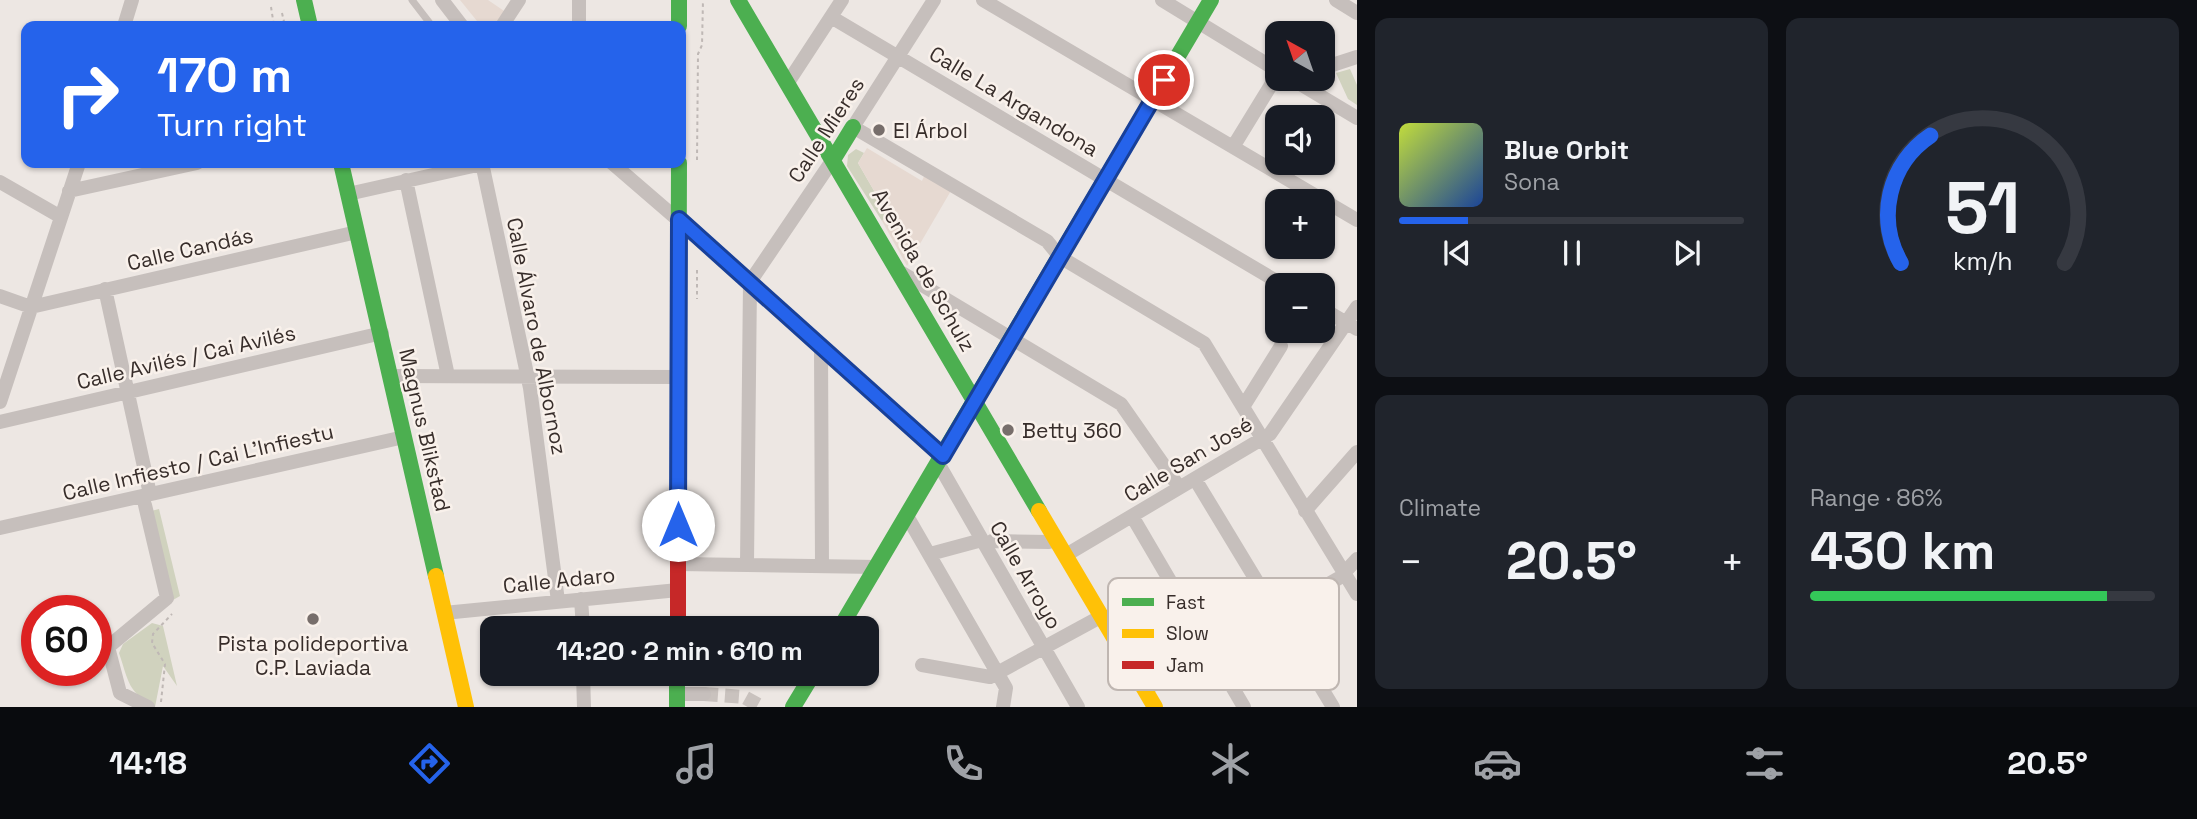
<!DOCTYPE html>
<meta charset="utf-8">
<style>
:root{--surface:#171b24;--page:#20242c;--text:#f1f3f6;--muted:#9ea1a6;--line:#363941;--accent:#2563eb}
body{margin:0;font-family:"Space Grotesk",sans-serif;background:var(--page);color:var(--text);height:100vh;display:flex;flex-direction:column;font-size:26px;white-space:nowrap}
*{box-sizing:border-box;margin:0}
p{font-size:23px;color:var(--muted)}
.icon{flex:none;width:38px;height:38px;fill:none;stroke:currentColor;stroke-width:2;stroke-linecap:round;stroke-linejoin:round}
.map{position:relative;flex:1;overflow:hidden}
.sheet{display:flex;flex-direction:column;gap:18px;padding:18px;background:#0d0f14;width:840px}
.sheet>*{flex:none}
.guide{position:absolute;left:21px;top:21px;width:665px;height:147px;border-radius:14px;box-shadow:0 2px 5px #0004;background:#2563eb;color:#fff;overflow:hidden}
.needle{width:46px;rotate:320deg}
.tools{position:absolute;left:1265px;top:21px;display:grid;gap:14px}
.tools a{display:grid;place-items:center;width:70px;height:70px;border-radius:14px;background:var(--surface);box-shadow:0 2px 5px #0004;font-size:35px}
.speed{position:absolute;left:21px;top:595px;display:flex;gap:14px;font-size:35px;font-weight:700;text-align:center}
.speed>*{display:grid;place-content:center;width:91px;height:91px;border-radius:50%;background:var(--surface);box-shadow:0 2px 5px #0004;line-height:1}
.speed .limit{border:10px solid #d22;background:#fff;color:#111}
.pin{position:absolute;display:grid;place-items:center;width:60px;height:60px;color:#fff;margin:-30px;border:4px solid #fff;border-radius:50%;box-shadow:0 2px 7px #0007}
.me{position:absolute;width:77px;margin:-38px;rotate:0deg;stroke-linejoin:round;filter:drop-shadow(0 0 5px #0008)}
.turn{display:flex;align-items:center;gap:24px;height:147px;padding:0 21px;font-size:32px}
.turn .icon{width:91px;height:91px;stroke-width:2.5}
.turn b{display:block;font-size:49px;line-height:60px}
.big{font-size:52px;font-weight:700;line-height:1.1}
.sheet .widget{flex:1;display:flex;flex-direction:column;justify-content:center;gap:10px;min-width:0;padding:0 24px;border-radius:14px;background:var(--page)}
.sheet .dial{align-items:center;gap:0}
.dial svg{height:182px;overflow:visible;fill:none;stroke:var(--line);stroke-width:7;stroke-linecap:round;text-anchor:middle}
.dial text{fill:var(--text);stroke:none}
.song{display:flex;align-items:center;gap:21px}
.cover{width:84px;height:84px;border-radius:10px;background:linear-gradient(135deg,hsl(70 70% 55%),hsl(220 70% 35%))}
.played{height:7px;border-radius:4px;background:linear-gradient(90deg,var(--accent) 20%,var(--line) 20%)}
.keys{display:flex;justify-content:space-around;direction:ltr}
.heat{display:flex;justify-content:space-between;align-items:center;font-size:38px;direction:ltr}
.charge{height:10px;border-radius:5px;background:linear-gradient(90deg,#34c759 86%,var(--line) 0)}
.sheet .tiles{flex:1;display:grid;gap:18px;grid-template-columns:repeat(2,1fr)}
.trip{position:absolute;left:480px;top:616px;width:399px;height:70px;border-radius:14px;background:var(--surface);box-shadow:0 2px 5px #0004;font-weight:700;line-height:70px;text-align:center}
.dock{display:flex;height:112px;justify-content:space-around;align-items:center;background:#090b0e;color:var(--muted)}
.dock .icon{width:49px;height:49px}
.dock .current{color:var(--accent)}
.dock b{font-size:32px;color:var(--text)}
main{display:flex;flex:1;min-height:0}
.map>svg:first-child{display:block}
</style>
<main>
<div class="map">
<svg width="1357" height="707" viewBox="0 0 1357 707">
<rect width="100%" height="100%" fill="#ede7e3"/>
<!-- green -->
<path fill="#d0d2be" d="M1350,69l7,16v20l-9,-6 -12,-26z
M856,149l8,4 -6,10 30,52 -6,6 -35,-55 1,-11z
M159,509l21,87 -7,4 -22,-89z
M152,623l11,3 14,60 -14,-20 -8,41c-28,-16 -26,-25 -36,-54l4,-9z"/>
<!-- plaza -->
<path fill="#e6d9d1" d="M460,0h28l22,15 -8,11h-21z
M867,148l55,33 3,-7 27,15 -45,77 -25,-45 6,-6 -30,-52z"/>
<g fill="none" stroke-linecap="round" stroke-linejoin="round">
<!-- street-tunnel -->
<path stroke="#c9c2be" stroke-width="14" stroke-dasharray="14 7" stroke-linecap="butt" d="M704,694l40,3 18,10"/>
<!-- path -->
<path stroke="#bfb8b5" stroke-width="2" stroke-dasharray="3.5 3.5" stroke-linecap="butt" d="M271,7l3,19
M282,13l3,13
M697,160l1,-106 4,-9 1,-45
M697,270v29
M161,702l4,-38 -13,-21 1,-9 19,-20"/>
<!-- lane -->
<path stroke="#c6bfbc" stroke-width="7" d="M412,0l20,26"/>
<!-- street -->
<path stroke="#c6bfbc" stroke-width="14" d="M442,0l20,26
M934,0l-81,127 194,114 13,16 144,86 153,251
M983,0l374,220
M1162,0l116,71
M1336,0l21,13
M831,17l452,268
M124,26l8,-26
M502,26l17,-26
M579,26v-26
M1323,68l34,-11
M1292,79l65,39
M789,81l53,-81
M1233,147l38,-62 20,-6
M482,163l48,225 28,213
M612,163l138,119 193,174
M406,180l42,196
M0,182l61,35
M69,191l128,-28
M348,194l134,-30
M902,273l219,131 58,83
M750,282l84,-124
M105,289l45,205
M0,296l31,11 326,-75
M1323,309l34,20
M821,347l1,219
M391,376l288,1
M0,402l79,-239
M1243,407l38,-61
M0,422l382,-89
M938,463l140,244
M1195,479l138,228
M145,505l22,93 -59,49 12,46 28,14
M1305,511l52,-59
M907,516l99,172 -3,19
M1132,516l112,191
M0,528l404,-91
M992,541l57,1
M930,554l52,-14
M1066,555l204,-121 87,-127
M678,564l199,3
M747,564l3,-282
M1344,573l13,-14
M581,599l2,29
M444,613l234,-23
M922,665l68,12 112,-61
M583,674l1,33
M1153,685l186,-107
M677,694h27"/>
<!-- fast -->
<path stroke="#4caf50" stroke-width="16" d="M304,0l6,26
M679,0v26
M738,0l301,511
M834,158l19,-31
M341,163l95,413
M678,439l1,-276
M840,628l371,-628
M677,674v33
M793,707l20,-33"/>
<!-- slow -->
<path stroke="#ffc107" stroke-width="16" d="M1039,511l116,196
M436,576l30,131"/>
<!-- jam -->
<path stroke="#c62828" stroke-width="16" d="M678,628v-189"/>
</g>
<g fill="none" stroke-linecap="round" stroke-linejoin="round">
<!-- route casing -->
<g stroke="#184099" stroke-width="18">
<path id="route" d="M678,525l1,-306 264,237 221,-376"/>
</g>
<!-- route -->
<use href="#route" stroke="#2563eb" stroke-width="12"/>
</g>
<!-- markers -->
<g fill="#776e6b" stroke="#f9f1eb" stroke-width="2.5">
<circle cx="879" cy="130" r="7"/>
<circle cx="1008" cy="430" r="7"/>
<circle cx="313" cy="619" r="7"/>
</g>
<g text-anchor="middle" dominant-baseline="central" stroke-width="5" stroke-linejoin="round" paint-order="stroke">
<!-- street labels -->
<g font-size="21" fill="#372d2a" stroke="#f9f1eb">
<text transform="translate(1014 101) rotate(31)">Calle La Argandona</text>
<text transform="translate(826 130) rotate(-57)">Calle Mieres</text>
<text transform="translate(190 249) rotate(-13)">Calle Candás</text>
<text transform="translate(924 270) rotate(60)">Avenida de Schulz</text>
<text transform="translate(537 336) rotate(79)">Calle Álvaro de Albornoz</text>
<text transform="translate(186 357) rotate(-13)">Calle Avilés / Cai Avilés</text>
<text transform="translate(425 430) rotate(77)">Magnus Blikstad</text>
<text transform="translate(1188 459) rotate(-31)">Calle San José</text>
<text transform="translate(198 462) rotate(-13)">Calle Infiesto / Cai L'Infiestu</text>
<text transform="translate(1026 575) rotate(60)">Calle Arroyo</text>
<text transform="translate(559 580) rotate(-6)">Calle Adaro</text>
</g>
<!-- poi labels -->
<g font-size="21" fill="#372d2a" stroke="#f9f1eb" text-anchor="start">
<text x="893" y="130">El Árbol</text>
<text x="1022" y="430">Betty 360</text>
<text x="313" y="643" text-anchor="middle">Pista polideportiva<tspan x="313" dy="24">C.P. Laviada</tspan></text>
</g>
</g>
<!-- legend -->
<rect x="1108" y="578" width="231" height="112" rx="10" fill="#f9f1eb" stroke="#bfb6b1" stroke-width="2"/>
<rect x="1122" y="598" width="32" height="8" fill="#4caf50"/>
<rect x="1122" y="629" width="32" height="9" fill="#ffc107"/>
<rect x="1122" y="661" width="32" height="8" fill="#c62828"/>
<g font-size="19" fill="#372d2a">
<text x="1166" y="609">Fast</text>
<text x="1166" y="640">Slow</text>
<text x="1166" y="672">Jam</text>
</g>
</svg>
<div class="tools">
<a><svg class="needle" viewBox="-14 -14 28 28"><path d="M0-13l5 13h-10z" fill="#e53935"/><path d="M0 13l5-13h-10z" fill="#9ea1a6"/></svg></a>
<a><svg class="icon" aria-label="sound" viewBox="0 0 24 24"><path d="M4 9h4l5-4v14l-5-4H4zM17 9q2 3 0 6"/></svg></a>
<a>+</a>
<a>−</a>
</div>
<div class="speed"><div class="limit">60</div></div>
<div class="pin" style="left:1164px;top:80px;background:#d93025"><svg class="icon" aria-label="arrive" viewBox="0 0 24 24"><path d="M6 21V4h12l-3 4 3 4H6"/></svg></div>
<svg class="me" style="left:678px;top:525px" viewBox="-20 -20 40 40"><circle r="19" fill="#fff"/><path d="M0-13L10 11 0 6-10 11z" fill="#2563eb"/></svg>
<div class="trip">14:20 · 2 min · 610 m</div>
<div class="guide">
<div class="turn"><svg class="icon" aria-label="right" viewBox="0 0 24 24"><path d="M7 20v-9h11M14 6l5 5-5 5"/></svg><div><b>170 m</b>Turn right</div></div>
</div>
</div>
<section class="sheet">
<div class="tiles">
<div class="widget">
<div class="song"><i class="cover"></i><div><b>Blue Orbit</b><p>Sona</p></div></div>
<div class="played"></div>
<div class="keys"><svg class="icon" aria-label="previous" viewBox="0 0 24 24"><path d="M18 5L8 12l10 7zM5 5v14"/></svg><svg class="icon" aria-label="pause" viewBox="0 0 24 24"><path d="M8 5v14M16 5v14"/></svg><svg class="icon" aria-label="next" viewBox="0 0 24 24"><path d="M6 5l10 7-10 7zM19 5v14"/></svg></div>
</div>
<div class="widget dial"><svg viewBox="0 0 100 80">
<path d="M14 69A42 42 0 1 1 86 69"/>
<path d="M14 69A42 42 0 0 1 27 13" stroke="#2563eb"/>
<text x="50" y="56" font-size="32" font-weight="700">51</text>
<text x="50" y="72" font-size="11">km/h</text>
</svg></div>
<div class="widget"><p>Climate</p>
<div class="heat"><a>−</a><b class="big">20.5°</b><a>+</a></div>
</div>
<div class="widget"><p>Range · 86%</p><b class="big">430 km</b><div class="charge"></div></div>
</div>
</section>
</main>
<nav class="dock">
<b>14:18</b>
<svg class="icon current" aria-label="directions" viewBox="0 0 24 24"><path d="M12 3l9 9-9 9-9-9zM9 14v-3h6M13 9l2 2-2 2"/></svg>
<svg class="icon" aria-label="music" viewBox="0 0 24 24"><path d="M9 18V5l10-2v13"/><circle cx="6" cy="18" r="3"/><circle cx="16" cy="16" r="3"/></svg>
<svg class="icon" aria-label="phone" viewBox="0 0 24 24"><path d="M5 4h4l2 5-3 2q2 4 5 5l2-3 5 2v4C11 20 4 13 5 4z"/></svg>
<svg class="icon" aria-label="climate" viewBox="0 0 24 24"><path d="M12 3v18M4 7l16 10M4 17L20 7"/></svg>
<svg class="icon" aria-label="car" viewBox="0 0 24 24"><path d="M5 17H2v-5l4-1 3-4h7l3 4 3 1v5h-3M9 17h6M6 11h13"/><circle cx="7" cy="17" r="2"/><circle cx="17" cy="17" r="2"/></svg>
<svg class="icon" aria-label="filters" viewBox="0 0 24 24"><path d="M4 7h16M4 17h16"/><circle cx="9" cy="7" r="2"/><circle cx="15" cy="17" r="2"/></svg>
<b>20.5°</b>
</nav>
